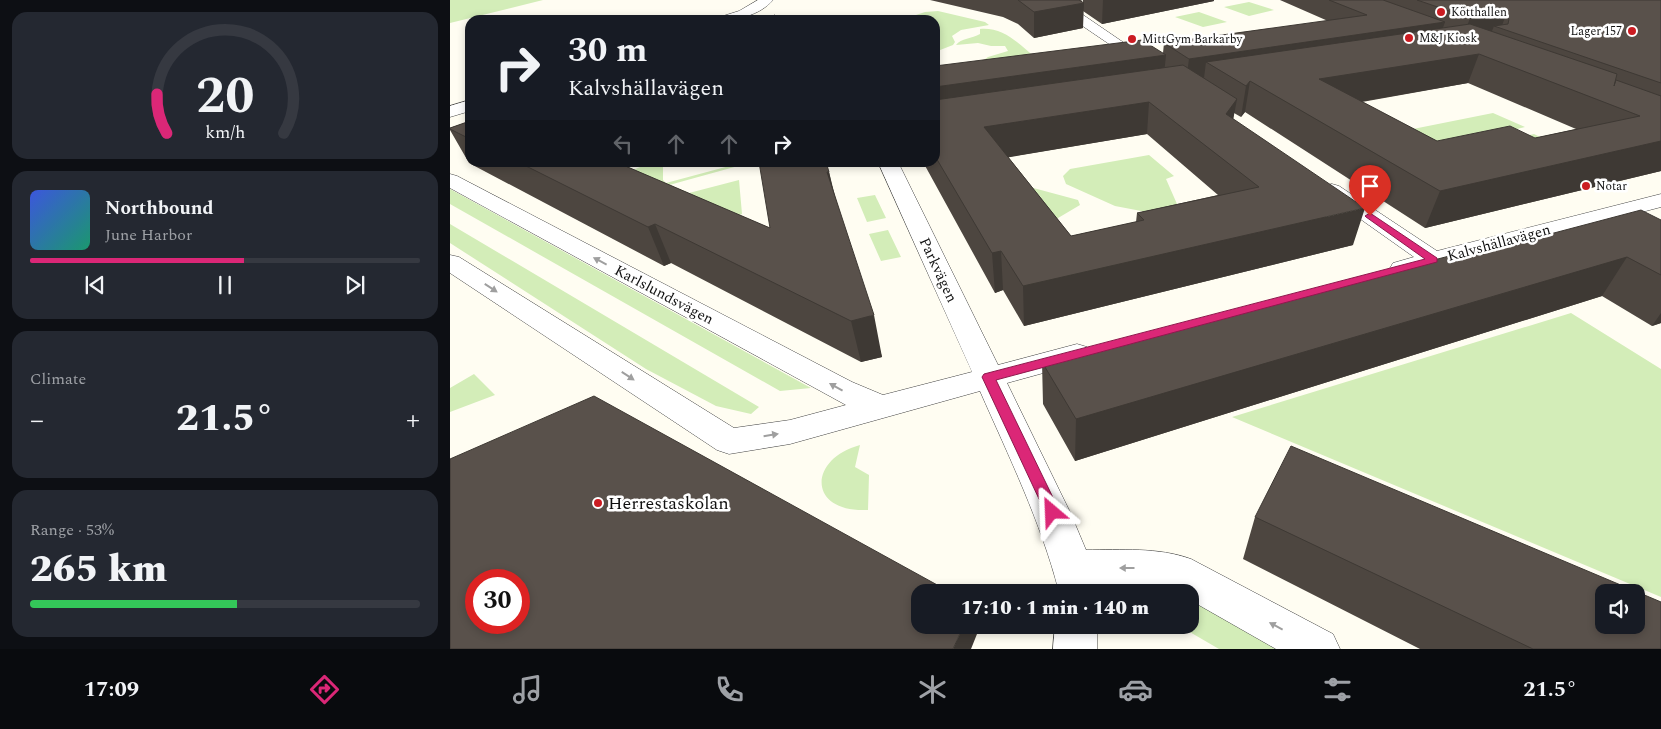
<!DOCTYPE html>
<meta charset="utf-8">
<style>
:root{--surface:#171b24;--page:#242831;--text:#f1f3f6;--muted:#9ea1a6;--line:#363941;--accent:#db2777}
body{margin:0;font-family:Spectral,serif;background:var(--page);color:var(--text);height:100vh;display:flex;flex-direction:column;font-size:19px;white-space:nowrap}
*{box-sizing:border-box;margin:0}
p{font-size:16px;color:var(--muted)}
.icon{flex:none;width:28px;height:28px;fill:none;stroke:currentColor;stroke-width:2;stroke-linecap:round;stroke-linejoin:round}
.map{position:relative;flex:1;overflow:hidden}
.sheet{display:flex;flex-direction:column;gap:12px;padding:12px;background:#0d0f14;width:450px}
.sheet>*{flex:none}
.banner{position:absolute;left:15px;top:15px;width:475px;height:152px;border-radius:15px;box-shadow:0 2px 8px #0003;background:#171b24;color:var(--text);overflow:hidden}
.buttons{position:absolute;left:1145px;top:584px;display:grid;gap:10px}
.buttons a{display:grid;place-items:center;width:50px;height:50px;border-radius:10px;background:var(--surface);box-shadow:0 2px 8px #0003;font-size:25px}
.speed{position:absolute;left:15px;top:569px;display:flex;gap:10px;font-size:25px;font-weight:700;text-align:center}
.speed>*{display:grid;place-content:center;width:65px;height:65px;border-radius:50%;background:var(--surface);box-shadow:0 2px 8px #0003;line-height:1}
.speed .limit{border:8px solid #d22;background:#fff;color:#111}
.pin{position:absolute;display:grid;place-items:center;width:42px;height:42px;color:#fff;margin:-51px -21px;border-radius:50% 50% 50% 0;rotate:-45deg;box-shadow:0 0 5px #0007}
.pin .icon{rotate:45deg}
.me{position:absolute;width:55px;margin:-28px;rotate:334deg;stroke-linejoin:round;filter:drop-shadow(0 0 4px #0008)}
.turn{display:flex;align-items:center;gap:18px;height:105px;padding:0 20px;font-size:22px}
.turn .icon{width:65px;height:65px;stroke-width:2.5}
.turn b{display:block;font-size:35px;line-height:42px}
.lanes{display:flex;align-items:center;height:48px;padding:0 20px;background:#0003;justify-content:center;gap:25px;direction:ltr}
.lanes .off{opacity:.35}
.big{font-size:38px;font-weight:800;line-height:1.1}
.sheet .widget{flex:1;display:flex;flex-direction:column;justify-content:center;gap:8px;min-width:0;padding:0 18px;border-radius:15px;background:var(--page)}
.sheet .dial{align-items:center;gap:0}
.dial svg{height:130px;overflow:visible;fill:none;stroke:var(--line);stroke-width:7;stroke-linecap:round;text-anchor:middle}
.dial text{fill:var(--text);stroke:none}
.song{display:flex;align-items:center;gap:15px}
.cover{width:60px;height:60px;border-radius:8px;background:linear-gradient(135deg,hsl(230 70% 55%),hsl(160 70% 35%))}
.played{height:5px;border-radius:2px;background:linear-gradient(90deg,var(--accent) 55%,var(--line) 55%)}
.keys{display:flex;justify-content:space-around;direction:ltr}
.heat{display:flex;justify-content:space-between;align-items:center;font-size:28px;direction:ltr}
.charge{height:8px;border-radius:4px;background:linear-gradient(90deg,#34c759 53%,var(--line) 0)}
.trip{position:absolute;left:461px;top:584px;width:288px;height:50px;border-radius:15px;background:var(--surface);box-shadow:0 2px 8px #0003;font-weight:800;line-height:50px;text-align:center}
.dock{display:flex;height:80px;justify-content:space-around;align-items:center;background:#090b0e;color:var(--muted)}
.dock .icon{width:35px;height:35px}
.dock .selected{color:var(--accent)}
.dock b{font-size:22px;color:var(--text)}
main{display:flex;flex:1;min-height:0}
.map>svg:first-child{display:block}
</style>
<main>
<section class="sheet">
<div class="widget dial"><svg viewBox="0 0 100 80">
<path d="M14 69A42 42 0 1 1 86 69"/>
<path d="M14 69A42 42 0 0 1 8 45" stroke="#db2777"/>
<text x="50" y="56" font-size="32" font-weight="700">20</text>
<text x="50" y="72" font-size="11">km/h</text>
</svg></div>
<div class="widget">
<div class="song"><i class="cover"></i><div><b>Northbound</b><p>June Harbor</p></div></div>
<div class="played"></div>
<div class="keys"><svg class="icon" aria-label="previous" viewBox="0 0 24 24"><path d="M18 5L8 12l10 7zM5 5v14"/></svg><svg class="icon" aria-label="pause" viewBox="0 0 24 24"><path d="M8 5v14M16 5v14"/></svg><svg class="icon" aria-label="next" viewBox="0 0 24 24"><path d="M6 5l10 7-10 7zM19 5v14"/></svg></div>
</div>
<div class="widget"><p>Climate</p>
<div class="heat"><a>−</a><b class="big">21.5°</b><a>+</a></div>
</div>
<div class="widget"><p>Range · 53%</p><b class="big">265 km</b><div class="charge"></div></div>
</section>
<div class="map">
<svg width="1211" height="649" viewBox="0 0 1211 649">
<rect width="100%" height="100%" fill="#fffdf2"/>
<!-- green -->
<path fill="#d3edb8" d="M0,0h93l-93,23z
M799,2l25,8 -25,6 -25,-9z
M488,11l47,11 4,3 -28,5 -9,6 3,6 -2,3 -18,7v-32h-34l24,-8z
M749,12l28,10 -24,5 -28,-10z
M530,29c24,-2 39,15 56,29l-55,4 7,-5 20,-6 -3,-5h-14l-13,-3 -22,2c5,-7 16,-6 24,-11z
M1043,113l32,14 -16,4 12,6 13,-3 16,8 -128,6 -29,-15z
M699,155l25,21 -8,3 11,25 -20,10 -42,-8 -49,-22 -3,-8 7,-7z
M200,163h13v17l3,3 67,-18v-2h5v3l-76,21 -34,-15z
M289,180l3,34 -10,3 -59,-27 4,-2 12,5z
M576,186l52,14 2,5 -27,16z
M0,189l361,199 -31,3 -330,-187z
M425,195l11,23 -19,4 -10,-24z
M0,224l309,183 -8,7 -35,-8 -70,-37 -196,-126z
M438,230l13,27 -20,4 -12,-27z
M1121,313l90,56v228l-429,-180z
M24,374l21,21 -45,17v-24z
M410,445l-5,22 14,8 -1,35c-61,3 -60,-51 -8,-65z
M740,597l94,52h-65l-31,-18 -3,-6h5z"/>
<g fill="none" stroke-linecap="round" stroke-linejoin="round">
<!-- street casing -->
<g stroke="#434343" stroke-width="1">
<path id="street" d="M308,0h15c-14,16 -36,20 -55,20l2,-3 19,-6z
M569,0h22l29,6 85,58 -2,3h-10l-81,-55 -41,-10z
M20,100v11l-20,6v-11z
M428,162h20l100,203 79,-21 10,3 4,7 -4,7 -80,22 63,129 16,38c35,0 72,-3 105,9l142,75 7,15h-64l-86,-49v-8c-15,0 -28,-5 -44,-6 -16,-2 -32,0 -48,0l1,6h-40c-18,-70 -50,-135 -79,-201l-190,53 -61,10 -12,-4 -267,-177v-18l9,2 275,171 56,-8 56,-15 -396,-217v-14l7,2 395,206 31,13 89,-23z
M882,184l7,2 98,65 224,-57v13l-259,68 -9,-2 -3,-5 3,-5 21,-6 -89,-63 -3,-4 3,-4z
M605,625h42v24h-44z"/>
</g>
<!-- street -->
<use href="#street" fill="#fff" fill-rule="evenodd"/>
</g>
<!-- wall -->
<path fill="#4d4640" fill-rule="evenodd" d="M480,0h153l-3,1 3,2v-3h131v1l-112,23 -19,-13v17l-49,10 -16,-14 -15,-7z
M830,0h381v171l-236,57 -180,-116 -4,5 -7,-4 -1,6 120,126 -329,81 -21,-36 -8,3 -72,-131h12v-96l228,-13 1,-10 164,-22zM1018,83l108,46 -41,9 -98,3 -75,-39zM697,134l71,61 -81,18 -1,9 -65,14 -63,-79z
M20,121v41h146l154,66 59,-56 6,24 47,161 -21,5 -190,-99 -7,3 -195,-103 -19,-33v-2z
M1211,220v103l-9,3 -50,-30 -527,165 -32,-57 -1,-42 493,-124z
M805,517l406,132h-241l-177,-90z"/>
<!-- shaded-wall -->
<path fill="#3e3934" d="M653,0h111v1l-112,23z
M634,3l-1,25 -49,10v-26z
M1056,15l-5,13 -7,-2 -4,10 -27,2 7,-20z
M995,22l-7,20 -232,20 -2,16 -18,3 3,-22z
M1029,54l-11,29 -156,27 7,-31z
M716,55l-3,29 -228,35v-32z
M800,81l-5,31 -4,5 5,-31z
M787,99l-6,32 -5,-17z
M699,102l-2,32 -160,27 -3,-34z
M1211,141v30l-236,57 15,-37z
M377,172h2l8,36z
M915,208l-12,37 -329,81 -1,-40z
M205,224l16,39 -7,3 -16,-39z
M551,251l2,39 -8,3 -3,-40z
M1177,257l-25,39 -527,165 1,-42z
M1211,313v10l-9,3z
M424,315l8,42 -21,5 -10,-41z
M514,625h12l1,9 -6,15h-18z"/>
<!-- building -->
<path fill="#59514b" stroke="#3e3934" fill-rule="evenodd" d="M568,0h61l5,3 -50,9z
M879,0h54l62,22 -256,37 -25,-16 203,-28z
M967,0h244v83l-167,-57 14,-2 1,-5 -3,-4 -36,3z
M325,15l2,5h-17z
M403,16l9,4h-7z
M1020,24l147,50 -3,12 2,-6 45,16v45l-221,50 -190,-110 -4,5 -40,-24zM1029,54l161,62 -105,22 -25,-12 -73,15 -118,-62z
M692,40l24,15 -231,32v-21z
M733,65l54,34 -11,15 139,94 -342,78 -22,-35 -9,2 -57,-97v-56zM699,102l110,85 -122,26 7,7 -73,16 -87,-109z
M20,121v18l-20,-10v-1z
M68,162h98l154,66 -11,-66h67l3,10h-2l47,143 -23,6 -196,-97 -7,3z
M1191,210l20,10v55l-34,-18 -551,162 -34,-57 488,-127 5,3z
M144,396l356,196h-30v33h44l-11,24h-503v-190zM26,580h43v42h-43z
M841,446l370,156v47h-128l-278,-132zM1154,592h32v33h-32z"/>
<!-- one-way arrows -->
<defs><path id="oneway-solid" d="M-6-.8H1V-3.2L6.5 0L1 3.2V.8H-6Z" transform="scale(1.25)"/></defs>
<g fill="#9f9f9f">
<use href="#oneway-solid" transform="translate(150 261) rotate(-152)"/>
<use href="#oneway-solid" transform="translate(41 288) rotate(33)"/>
<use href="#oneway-solid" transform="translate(178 376) rotate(33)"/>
<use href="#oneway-solid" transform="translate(386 387) rotate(-151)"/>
<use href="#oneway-solid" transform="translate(321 435) rotate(-9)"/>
<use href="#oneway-solid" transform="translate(677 568) rotate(-180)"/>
<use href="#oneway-solid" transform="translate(826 626) rotate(-152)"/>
</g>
<!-- route -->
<path fill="#db2777" stroke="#8e194d" d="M920,213l67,45v4l-441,118 64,132 -2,4 -6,2 -5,-2 -65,-139 2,-3 441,-115 -59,-42 -1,-1z"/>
<!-- markers -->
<g fill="#cb1c22" stroke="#fff" stroke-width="2">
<circle cx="991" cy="12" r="5"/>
<circle cx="1182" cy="31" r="5"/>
<circle cx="959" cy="38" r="5"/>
<circle cx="682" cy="39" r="5"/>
<circle cx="1136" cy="186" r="5"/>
<circle cx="148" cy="503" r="5"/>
</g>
<g text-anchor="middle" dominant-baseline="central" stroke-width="5" stroke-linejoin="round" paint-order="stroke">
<!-- far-poi labels -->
<g font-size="12" fill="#101010" stroke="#fff" text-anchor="start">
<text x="1001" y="12">Kötthallen</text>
<text x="1172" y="31" text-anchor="end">Lager 157</text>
<text x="969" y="38">M&amp;J Kiosk</text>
<text x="692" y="39">MittGym Barkarby</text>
<text x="1146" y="186">Notar</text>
</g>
<!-- street labels -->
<g font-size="15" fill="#101010" stroke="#fff">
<text transform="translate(1049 243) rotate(-15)">Kalvshällavägen</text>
<text transform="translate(488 270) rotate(65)">Parkvägen</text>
<text transform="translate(214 295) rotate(28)">Karlslundsvägen</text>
</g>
<!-- near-poi labels -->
<g font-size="18" fill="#101010" stroke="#fff" text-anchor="start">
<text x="158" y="503">Herrestaskolan</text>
</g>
</g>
</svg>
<div class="buttons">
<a><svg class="icon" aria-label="sound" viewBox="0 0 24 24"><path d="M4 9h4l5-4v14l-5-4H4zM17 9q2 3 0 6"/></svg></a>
</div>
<div class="speed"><div class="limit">30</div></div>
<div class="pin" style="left:920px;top:216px;background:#d93025"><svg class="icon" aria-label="arrive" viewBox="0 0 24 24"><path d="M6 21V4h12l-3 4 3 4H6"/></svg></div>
<svg class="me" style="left:602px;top:512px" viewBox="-20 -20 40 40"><path d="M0-17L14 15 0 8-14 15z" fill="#db2777" stroke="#fff" stroke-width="4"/></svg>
<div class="trip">17:10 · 1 min · 140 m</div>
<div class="banner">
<div class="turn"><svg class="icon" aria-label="right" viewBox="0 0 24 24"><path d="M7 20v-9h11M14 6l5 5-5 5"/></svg><div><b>30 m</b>Kalvshällavägen</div></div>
<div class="lanes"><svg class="icon off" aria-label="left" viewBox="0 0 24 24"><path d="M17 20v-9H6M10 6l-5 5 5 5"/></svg><svg class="icon off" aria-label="ahead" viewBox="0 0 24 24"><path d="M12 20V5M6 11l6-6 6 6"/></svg><svg class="icon off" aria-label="ahead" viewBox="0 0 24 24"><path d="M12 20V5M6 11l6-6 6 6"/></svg><svg class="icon" aria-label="right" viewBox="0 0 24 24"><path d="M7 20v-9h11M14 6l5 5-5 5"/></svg></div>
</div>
</div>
</main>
<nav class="dock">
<b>17:09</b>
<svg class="icon selected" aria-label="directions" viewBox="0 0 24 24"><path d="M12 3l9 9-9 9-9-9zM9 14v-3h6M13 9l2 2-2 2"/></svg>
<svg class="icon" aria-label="music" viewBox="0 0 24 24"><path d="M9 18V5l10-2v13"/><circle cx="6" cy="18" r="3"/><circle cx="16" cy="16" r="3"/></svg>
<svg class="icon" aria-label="phone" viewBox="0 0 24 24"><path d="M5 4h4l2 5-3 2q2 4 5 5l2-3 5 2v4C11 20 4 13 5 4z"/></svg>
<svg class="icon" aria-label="climate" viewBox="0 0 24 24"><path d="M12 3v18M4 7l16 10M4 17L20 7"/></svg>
<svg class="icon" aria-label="car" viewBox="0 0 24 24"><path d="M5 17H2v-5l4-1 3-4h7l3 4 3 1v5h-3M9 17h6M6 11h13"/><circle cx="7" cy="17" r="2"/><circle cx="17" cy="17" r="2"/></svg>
<svg class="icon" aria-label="filters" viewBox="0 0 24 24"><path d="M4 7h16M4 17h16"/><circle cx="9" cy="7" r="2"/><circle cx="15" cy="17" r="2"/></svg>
<b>21.5°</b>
</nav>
